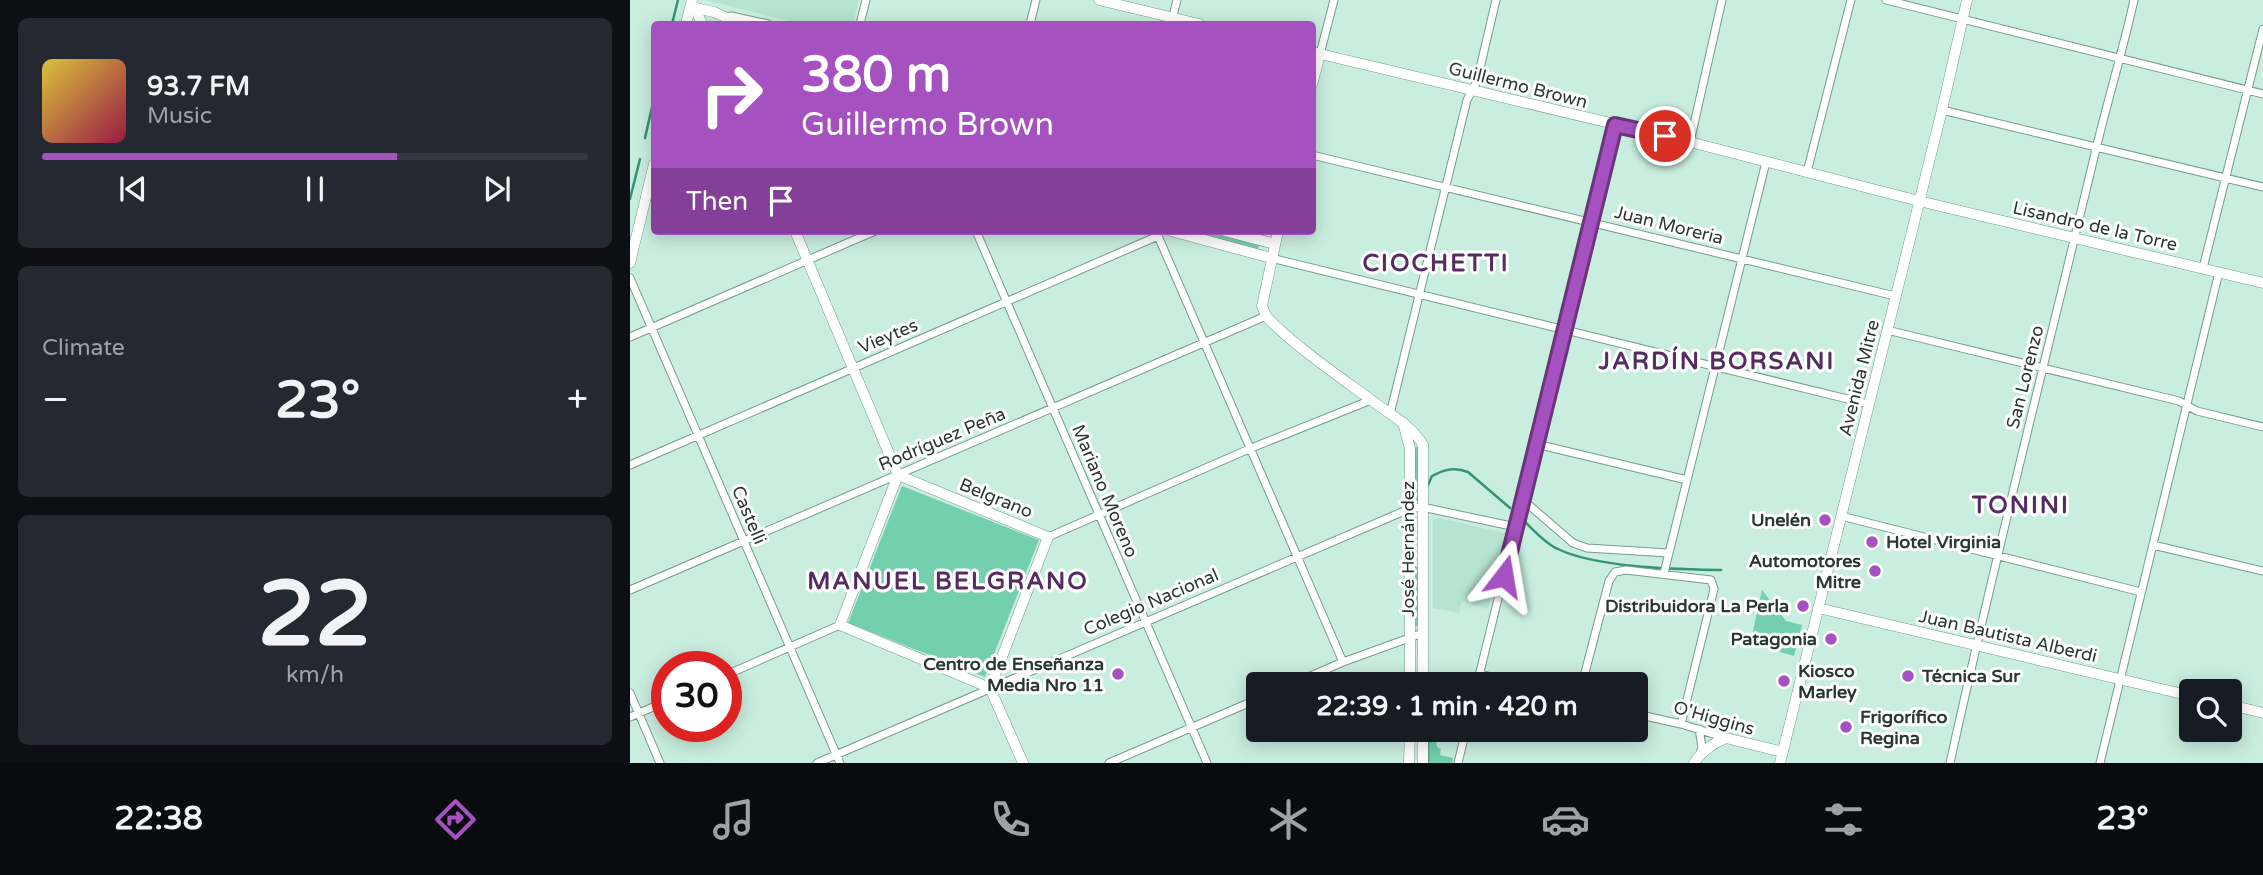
<!DOCTYPE html>
<meta charset="utf-8">
<style>
:root{--surface:#171b24;--page:#242831;--text:#f1f3f6;--muted:#9ea1a6;--line:#363941;--accent:#a551bf}
body{margin:0;font-family:"Varela Round",sans-serif;background:var(--page);color:var(--text);height:100vh;display:flex;flex-direction:column;font-size:26px;white-space:nowrap}
*{box-sizing:border-box;margin:0}
p{font-size:23px;color:var(--muted)}
.icon{flex:none;width:38px;height:38px;fill:none;stroke:currentColor;stroke-width:2;stroke-linecap:round;stroke-linejoin:round}
.map{position:relative;flex:1;overflow:hidden}
.drawer{display:flex;flex-direction:column;gap:18px;padding:18px;background:#0d0f14;width:630px}
.drawer>*{flex:none}
.banner{position:absolute;left:21px;top:21px;width:665px;height:214px;border-radius:7px;box-shadow:0 4px 18px #0003;background:#a551bf;color:#fff;overflow:hidden}
.fabs{position:absolute;left:1549px;top:679px;display:grid;gap:14px}
.fabs a{display:grid;place-items:center;width:63px;height:63px;border-radius:7px;background:var(--surface);box-shadow:0 4px 18px #0003;font-size:35px}
.speed{position:absolute;left:21px;top:651px;display:flex;gap:14px;font-size:35px;font-weight:700;text-align:center}
.speed>*{display:grid;place-content:center;width:91px;height:91px;border-radius:50%;background:var(--surface);box-shadow:0 4px 18px #0003;line-height:1}
.speed .limit{border:10px solid #d22;background:#fff;color:#111}
.pin{position:absolute;display:grid;place-items:center;width:60px;height:60px;color:#fff;margin:-30px;border:4px solid #fff;border-radius:50%;box-shadow:0 2px 7px #0007}
.me{position:absolute;width:77px;margin:-38px;rotate:14deg;stroke-linejoin:round;filter:drop-shadow(0 0 5px #0008)}
.turn{display:flex;align-items:center;gap:24px;height:147px;padding:0 35px;font-size:32px}
.turn .icon{width:91px;height:91px;stroke-width:2.5}
.turn b{display:block;font-size:49px;line-height:60px}
.then{display:flex;align-items:center;height:66px;padding:0 35px;background:#0003;gap:14px;font-size:26px}
.big{font-size:52px;font-weight:700;line-height:1.1}
.drawer .tile{flex:1;display:flex;flex-direction:column;justify-content:center;gap:10px;min-width:0;padding:0 24px;border-radius:10px;background:var(--page)}
.drawer .dial{align-items:center;gap:0}
.dial b{font-size:91px;line-height:1}
.song{display:flex;align-items:center;gap:21px}
.cover{width:84px;height:84px;border-radius:10px;background:linear-gradient(135deg,hsl(50 70% 55%),hsl(340 70% 35%))}
.played{height:7px;border-radius:4px;background:linear-gradient(90deg,var(--accent) 65%,var(--line) 65%)}
.keys{display:flex;justify-content:space-around;direction:ltr}
.heat{display:flex;justify-content:space-between;align-items:center;font-size:38px;direction:ltr}
.trip{position:absolute;left:616px;top:672px;width:402px;height:70px;border-radius:7px;background:var(--surface);box-shadow:0 4px 18px #0003;font-weight:700;line-height:70px;text-align:center}
.menu{display:flex;height:112px;justify-content:space-around;align-items:center;background:#090b0e;color:var(--muted)}
.menu .icon{width:49px;height:49px}
.menu .selected{color:var(--accent)}
.menu b{font-size:32px;color:var(--text)}
main{display:flex;flex:1;min-height:0}
.map>svg:first-child{display:block}
</style>
<main>
<section class="drawer">
<div class="tile">
<div class="song"><i class="cover"></i><div><b>93.7 FM</b><p>Music</p></div></div>
<div class="played"></div>
<div class="keys"><svg class="icon" aria-label="previous" viewBox="0 0 24 24"><path d="M18 5L8 12l10 7zM5 5v14"/></svg><svg class="icon" aria-label="pause" viewBox="0 0 24 24"><path d="M8 5v14M16 5v14"/></svg><svg class="icon" aria-label="next" viewBox="0 0 24 24"><path d="M6 5l10 7-10 7zM19 5v14"/></svg></div>
</div>
<div class="tile"><p>Climate</p>
<div class="heat"><a>−</a><b class="big">23°</b><a>+</a></div>
</div>
<div class="tile dial"><b>22</b><p>km/h</p></div>
</section>
<div class="map">
<svg width="1633" height="763" viewBox="0 0 1633 763">
<rect width="100%" height="100%" fill="#c9eedf"/>
<!-- built -->
<path fill="#b7e4d2" d="M75,0h154l-6,24h-52z
M809,518l66,15 -2,10h2l-17,66 -26,-8 -3,12 -26,-5v-88z"/>
<!-- green -->
<path fill="#73cfad" d="M556,231h21l52,14 -1,5z
M785,447h5l-1,56h-5z
M272,486l137,54 -54,137 -137,-54z
M784,567h5v59h-5z
M1132,590l24,31 16,4 -8,31 -29,-8 1,-4 -15,-4z
M799,736l7,3 1,8 4,2 -1,6 13,3 -1,5h-24z"/>
<g fill="none" stroke-linecap="round" stroke-linejoin="round">
<!-- stream -->
<path stroke="#369476" stroke-width="2.5" d="M42,24l6,-24
M15,138l9,-40
M0,199l10,-40
M798,485l4,-9c13,-7 23,-9 36,-4l42,36
M891,518c11,10 23,25 37,31 39,19 119,20 163,21
M798,763v-33"/>
<!-- street casing -->
<g stroke="#799b8d" stroke-width="9">
<path id="street" d="M1256,0l377,94
M101,16l37,8
M230,24l6,-24
M400,24l6,-24
M541,24l6,-24
M690,54l14,-54
M1312,110l321,77
M1060,142l32,-142
M682,155l583,141
M1177,172l44,-172
M346,231l231,532
M528,236l185,426
M641,258l597,146
M1573,268l60,-239
M0,278l210,485
M1257,330l292,71 18,10 66,16
M0,337l245,-106
M760,414l77,-314 10,-19 19,-81
M906,444l151,36
M0,465l528,-229
M893,500l50,43 14,5 82,5
M1211,516l300,76
M418,537l201,-88 122,-49
M1523,545l110,26
M1034,573l102,-411
M0,590l636,-274
M850,674l38,10
M96,675l114,-50
M662,684l51,-22 80,-29
M847,684l138,-559
M952,684l27,-103 6,-9 11,-2 85,10 3,9 -33,135
M0,693l30,70
M1006,714l45,10 45,14
M0,717l37,-16
M1069,729l3,18 -2,7
M187,763l592,-254 13,-2 94,20
M479,763l149,-64
M828,763l8,-33
M1320,763c45,-205 97,-409 146,-614 12,-50 27,-99 38,-149
M1470,763l119,-491"/>
</g>
<!-- secondary casing -->
<g stroke="#799b8d" stroke-width="11">
<path id="secondary" d="M469,0l100,24
M61,7l23,5 27,12
M65,8l7,16
M56,24l6,-24
M682,52l378,90 229,59 344,82
M682,85l8,-31
M165,231l103,244 150,62 -58,151 -150,-63 58,-150
M541,231l100,27
M595,231l50,13
M648,231l-16,75 4,10c28,30 74,61 108,86 18,14 37,23 49,43v239
M0,263l24,-99
M773,422l7,27v235
M1188,608l373,88
M360,688l33,75
M1600,705l33,8
M779,763l1,-33
M793,763v-33
M1064,763c8,-12 19,-20 32,-25l57,14
M1150,763l162,-653 25,-110"/>
</g>
<!-- street -->
<use href="#street" stroke="#fff" stroke-width="7"/>
<!-- secondary -->
<use href="#secondary" stroke="#fff" stroke-width="10"/>
</g>
<g fill="none" stroke-linecap="round" stroke-linejoin="round">
<!-- route casing -->
<g stroke="#6b357c" stroke-width="18">
<path id="route" d="M874,576l111,-451 50,11"/>
</g>
<!-- route -->
<use href="#route" stroke="#a551bf" stroke-width="12"/>
</g>
<!-- markers -->
<g fill="#a551bf" stroke="#fff" stroke-width="2.5">
<circle cx="1195" cy="520" r="7"/>
<circle cx="1242" cy="542" r="7"/>
<circle cx="1245" cy="571" r="7"/>
<circle cx="1173" cy="606" r="7"/>
<circle cx="1201" cy="639" r="7"/>
<circle cx="488" cy="674" r="7"/>
<circle cx="1278" cy="676" r="7"/>
<circle cx="1154" cy="681" r="7"/>
<circle cx="1216" cy="727" r="7"/>
</g>
<g text-anchor="middle" dominant-baseline="central" stroke-width="6" stroke-linejoin="round" paint-order="stroke">
<!-- street labels -->
<g font-size="18" fill="#293832" stroke="#fff">
<text transform="translate(888 85) rotate(14)">Guillermo Brown</text>
<text transform="translate(1039 225) rotate(14)">Juan Moreria</text>
<text transform="translate(1465 226) rotate(13)">Lisandro de la Torre</text>
<text transform="translate(258 336) rotate(-23)">Vieytes</text>
<text transform="translate(1395 377) rotate(-76)">San Lorenzo</text>
<text transform="translate(1229 378) rotate(-76)">Avenida Mitre</text>
<text transform="translate(312 439) rotate(-23)">Rodríguez Peña</text>
<text transform="translate(475 491) rotate(67)">Mariano Moreno</text>
<text transform="translate(366 498) rotate(22)">Belgrano</text>
<text transform="translate(119 515) rotate(67)">Castelli</text>
<text transform="translate(778 549) rotate(-90)">José Hernández</text>
<text transform="translate(521 602) rotate(-23)">Colegio Nacional</text>
<text transform="translate(1378 636) rotate(13)">Juan Bautista Alberdi</text>
<text transform="translate(1084 718) rotate(16)">O'Higgins</text>
</g>
<!-- poi labels -->
<g font-size="18" font-weight="bold" fill="#293832" stroke="#fff" text-anchor="end">
<text x="1181" y="520">Unelén</text>
<text x="1256" y="542" text-anchor="start">Hotel Virginia</text>
<text x="1231" y="561">Automotores<tspan x="1231" dy="21">Mitre</tspan></text>
<text x="1159" y="606">Distribuidora La Perla</text>
<text x="1187" y="639">Patagonia</text>
<text x="474" y="664">Centro de Enseñanza<tspan x="474" dy="21">Media Nro 11</tspan></text>
<text x="1168" y="671" text-anchor="start">Kiosco<tspan x="1168" dy="21">Marley</tspan></text>
<text x="1292" y="676" text-anchor="start">Técnica Sur</text>
<text x="1230" y="717" text-anchor="start">Frigorífico<tspan x="1230" dy="21">Regina</tspan></text>
</g>
<!-- district labels -->
<g font-size="24" font-weight="bold" letter-spacing="2" fill="#552c61" stroke="#fff">
<text x="806" y="263">CIOCHETTI</text>
<text x="1087" y="361">JARDÍN BORSANI</text>
<text x="1391" y="505">TONINI</text>
<text x="318" y="581">MANUEL BELGRANO</text>
</g>
</g>
</svg>
<div class="fabs">
<a><svg class="icon" aria-label="search" viewBox="0 0 24 24"><circle cx="10" cy="10" r="6"/><path d="M15 15l6 6"/></svg></a>
</div>
<div class="speed"><div class="limit">30</div></div>
<div class="pin" style="left:1035px;top:136px;background:#d93025"><svg class="icon" aria-label="arrive" viewBox="0 0 24 24"><path d="M6 21V4h12l-3 4 3 4H6"/></svg></div>
<svg class="me" style="left:874px;top:576px" viewBox="-20 -20 40 40"><path d="M0-17L14 15 0 8-14 15z" fill="#a551bf" stroke="#fff" stroke-width="4"/></svg>
<div class="trip">22:39 · 1 min · 420 m</div>
<div class="banner">
<div class="turn"><svg class="icon" aria-label="right" viewBox="0 0 24 24"><path d="M7 20v-9h11M14 6l5 5-5 5"/></svg><div><b>380 m</b>Guillermo Brown</div></div>
<div class="then">Then<svg class="icon" aria-label="arrive" viewBox="0 0 24 24"><path d="M6 21V4h12l-3 4 3 4H6"/></svg></div>
</div>
</div>
</main>
<nav class="menu">
<b>22:38</b>
<svg class="icon selected" aria-label="directions" viewBox="0 0 24 24"><path d="M12 3l9 9-9 9-9-9zM9 14v-3h6M13 9l2 2-2 2"/></svg>
<svg class="icon" aria-label="music" viewBox="0 0 24 24"><path d="M9 18V5l10-2v13"/><circle cx="6" cy="18" r="3"/><circle cx="16" cy="16" r="3"/></svg>
<svg class="icon" aria-label="phone" viewBox="0 0 24 24"><path d="M5 4h4l2 5-3 2q2 4 5 5l2-3 5 2v4C11 20 4 13 5 4z"/></svg>
<svg class="icon" aria-label="climate" viewBox="0 0 24 24"><path d="M12 3v18M4 7l16 10M4 17L20 7"/></svg>
<svg class="icon" aria-label="car" viewBox="0 0 24 24"><path d="M5 17H2v-5l4-1 3-4h7l3 4 3 1v5h-3M9 17h6M6 11h13"/><circle cx="7" cy="17" r="2"/><circle cx="17" cy="17" r="2"/></svg>
<svg class="icon" aria-label="filters" viewBox="0 0 24 24"><path d="M4 7h16M4 17h16"/><circle cx="9" cy="7" r="2"/><circle cx="15" cy="17" r="2"/></svg>
<b>23°</b>
</nav>
